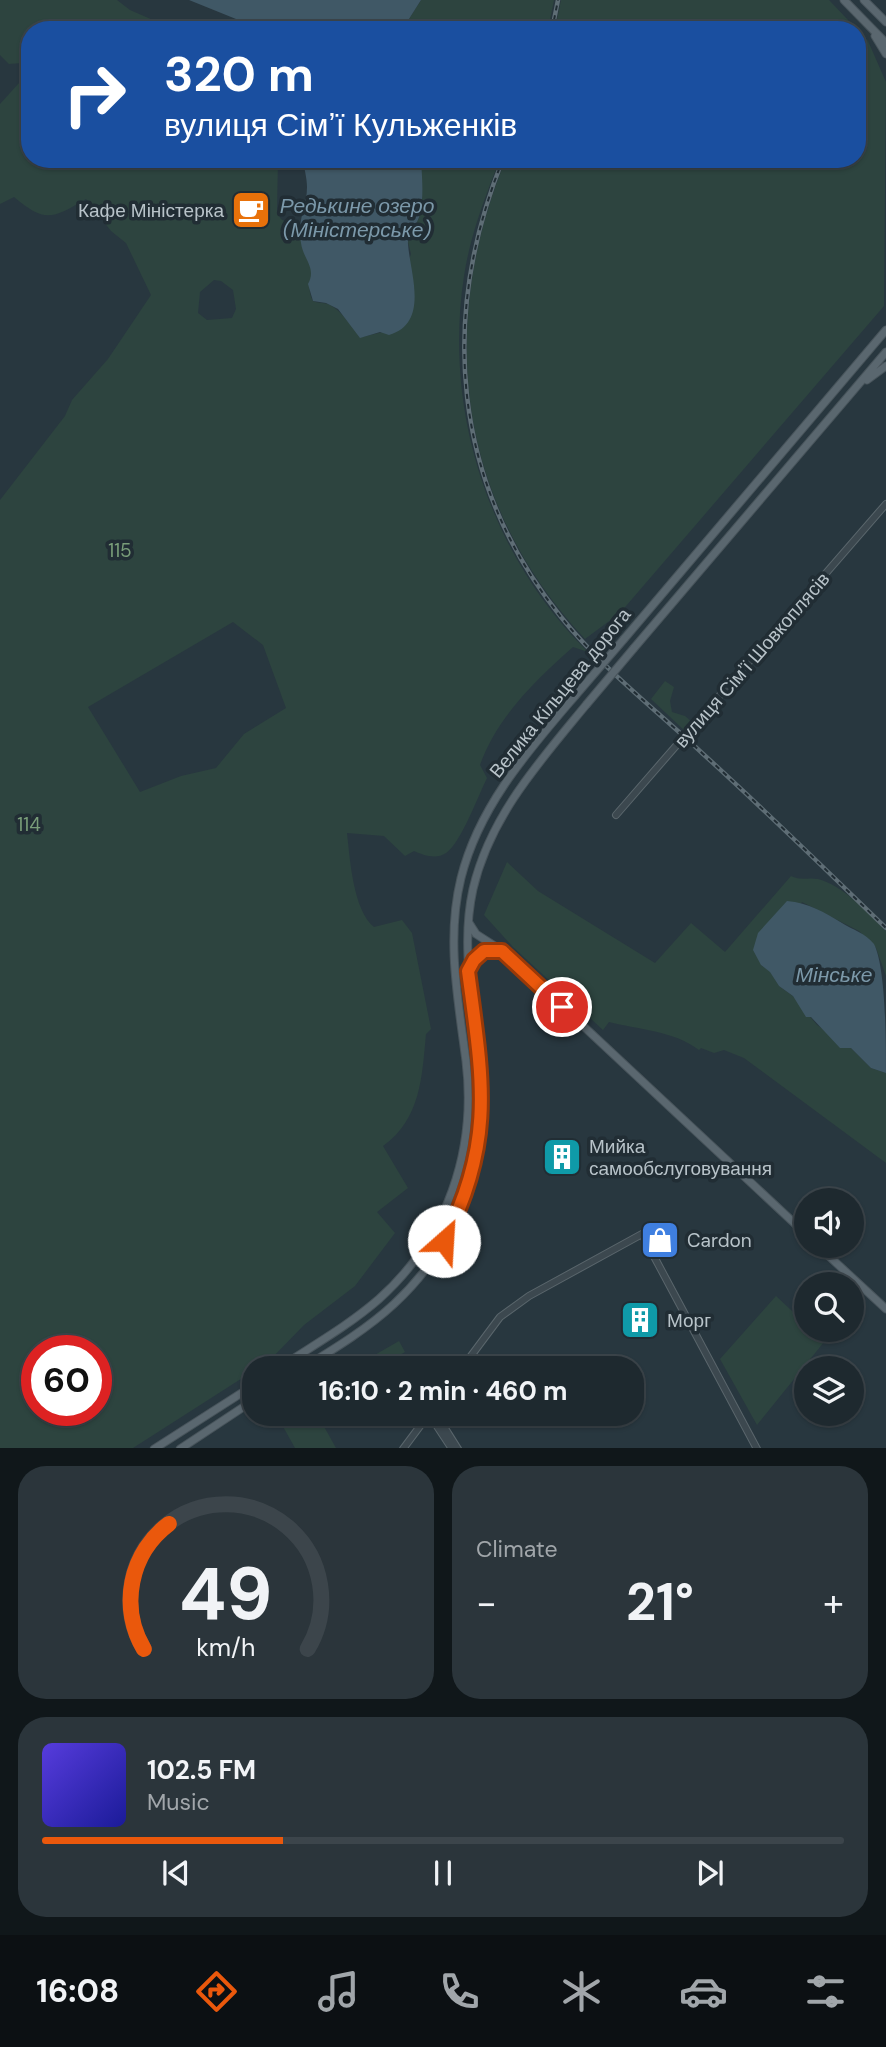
<!DOCTYPE html>
<meta charset="utf-8">
<style>
:root{--surface:#1e292f;--page:#2b353b;--text:#f1f3f6;--muted:#a1a6aa;--line:#3c454b;--accent:#ea580c}
body{margin:0;font-family:"DM Sans",sans-serif;background:var(--page);color:var(--text);height:100vh;display:flex;flex-direction:column;font-size:26px;white-space:nowrap}
*{box-sizing:border-box;margin:0}
p{font-size:23px;color:var(--muted)}
.icon{flex:none;width:38px;height:38px;fill:none;stroke:currentColor;stroke-width:2;stroke-linecap:round;stroke-linejoin:round}
.map{position:relative;height:1448px;overflow:hidden}
.details{display:flex;flex-direction:column;gap:18px;padding:18px;background:#10171a;flex:1}
.details>*{flex:none}
.guide{position:absolute;left:21px;top:21px;width:845px;height:147px;border-radius:28px;box-shadow:0 2px 5px #0004,0 0 0 2px var(--line);background:#1a4fa0;color:#fff;overflow:hidden}
.controls{position:absolute;left:794px;top:1188px;display:grid;gap:14px}
.controls a{display:grid;place-items:center;width:70px;height:70px;border-radius:50%;background:var(--surface);box-shadow:0 2px 5px #0004,0 0 0 2px var(--line);font-size:35px}
.speed{position:absolute;left:21px;top:1335px;display:flex;gap:14px;font-size:35px;font-weight:700;text-align:center}
.speed>*{display:grid;place-content:center;width:91px;height:91px;border-radius:50%;background:var(--surface);box-shadow:0 2px 5px #0004,0 0 0 2px var(--line);line-height:1}
.speed .limit{border:10px solid #d22;background:#fff;color:#111}
.pin{position:absolute;display:grid;place-items:center;width:60px;height:60px;color:#fff;margin:-30px;border:4px solid #fff;border-radius:50%;box-shadow:0 2px 7px #0007}
.me{position:absolute;width:77px;margin:-38px;rotate:26deg;stroke-linejoin:round;filter:drop-shadow(0 0 5px #0008)}
.turn{display:flex;align-items:center;gap:24px;height:147px;padding:0 28px;font-size:32px}
.turn .icon{width:91px;height:91px;stroke-width:2.5}
.turn b{display:block;font-size:49px;line-height:60px}
.big{font-size:52px;font-weight:700;line-height:1.1}
.details .widget{flex:1;display:flex;flex-direction:column;justify-content:center;gap:10px;min-width:0;padding:0 24px;border-radius:28px;background:var(--page)}
.details .dial{align-items:center;gap:0}
.dial svg{height:182px;overflow:visible;fill:none;stroke:var(--line);stroke-width:7;stroke-linecap:round;text-anchor:middle}
.dial text{fill:var(--text);stroke:none}
.song{display:flex;align-items:center;gap:21px}
.cover{width:84px;height:84px;border-radius:10px;background:linear-gradient(135deg,hsl(250 70% 55%),hsl(240 70% 35%))}
.played{height:7px;border-radius:4px;background:linear-gradient(90deg,var(--accent) 30%,var(--line) 30%)}
.keys{display:flex;justify-content:space-around;direction:ltr}
.heat{display:flex;justify-content:space-between;align-items:center;font-size:38px;direction:ltr}
.details .tiles{flex:1;display:grid;gap:18px;grid-template-columns:1fr 1fr}
.widget:last-child{grid-column:span 2}
.trip{position:absolute;left:242px;top:1356px;width:402px;height:70px;border-radius:28px;background:var(--surface);box-shadow:0 2px 5px #0004,0 0 0 2px var(--line);font-weight:700;line-height:70px;text-align:center}
.tabs{display:flex;height:112px;justify-content:space-around;align-items:center;background:#0c1013;color:var(--muted)}
.tabs .icon{width:49px;height:49px}
.tabs .selected{color:var(--accent)}
.tabs b{font-size:32px;color:var(--text)}
.map>svg:first-child{display:block}
</style>
<div class="map">
<svg width="886" height="1449" viewBox="0 0 886 1449">
<rect width="100%" height="100%" fill="#28373f"/>
<!-- green -->
<path fill="#2d443f" fill-rule="evenodd" d="M0,0h117l13,10 46,20h-146v129h248l-1,53 4,7 19,12c1,10 14,38 12,44 -1,11 -5,15 1,26 7,3 11,1 17,4 13,7 21,22 32,32l21,-5 28,-78 -3,-12 12,-27 1,-56h79c-15,38 -30,77 -36,117 -21,136 26,280 124,376l-15,-5c-38,34 -76,70 -93,118l7,13c-9,18 -26,65 -41,75 -10,7 -23,2 -32,-2l-9,5 -21,-20 -37,-3c3,26 6,77 27,94l28,-7 10,13 19,96 -5,5c-4,42 -5,85 -43,112l25,42 -31,24 18,21 -40,53 -51,39 -35,36 -136,87h-133v-948l65,-84 7,-16 36,-41 43,-64 -25,-52 -15,-12 -25,-32c-34,20 -41,24 -72,-2l-14,7v-100l28,-31 -6,-10 -13,1 -9,-9zM214,280l7,1 12,9 3,19 -4,9 -25,2 -9,-7 2,-21zM233,622l30,23 23,63 -42,26 -28,34 -35,8 -41,16 -52,-85zM37,1351h59v59h-59z
M421,0h133l-6,30h-146z
M561,0h268l39,41 18,41 -2,224 -264,307 -35,26c-127,-135 -149,-311 -79,-480h352v-129h-303z
M665,681l9,6 -4,14 2,11 13,4 8,7 -8,8 -34,-32z
M507,862l31,29 117,72 36,-40 34,29 66,-76c10,5 17,1 27,3 26,7 50,34 68,52v45l-10,-28 -17,-17 -57,-29 -41,63 9,6 9,15 14,10 24,29 34,23 20,20 15,5v90l-142,-105 -20,-8 -10,3 -13,-5 -2,2c-24,-19 -63,-21 -90,-28l-6,8 -90,-83 -29,-32z
M776,1296l31,29v5h5l12,12 -67,83 -37,-66z
M399,1341l6,11 -26,15 -6,-11z
M276,1414h41l19,34h-41z"/>
<!-- water -->
<path fill="#405866" d="M189,0h232l-19,30h-125l-12,-10 -29,-1z
M303,159h118c1,18 3,37 -1,55 -2,10 -13,20 -12,30 2,29 22,79 -19,91l-9,-3 -20,6 -22,-29 -12,-6 -13,-2 -5,-17c9,-16 -5,-25 -7,-41 -4,-26 6,-35 6,-56 0,-9 -3,-19 -4,-28z
M787,901c22,2 37,11 55,22 11,7 23,10 32,21 12,24 12,98 12,129l-15,-5 -20,-20h-11l-29,-31h-5l-13,-21 -14,-10 -9,-14 -9,-7 -8,-15 5,-17z"/>
<g fill="none" stroke-linecap="round" stroke-linejoin="round">
<!-- minor casing -->
<g stroke="#5a666c" stroke-width="8">
<path id="minor" d="M616,815l270,-311
M462,1368l38,-51 29,-21 113,-62 115,215
M429,1414l23,35
M436,1414l22,35
M403,1449l26,-35"/>
</g>
<!-- major casing -->
<g stroke="#48545b" stroke-width="9">
<path id="major" d="M844,0l42,43
M864,0l22,22
M875,36l11,18
M867,380l19,-14
M624,639l262,-309
M634,648l252,-296
M469,923l7,11 28,18 303,283
M468,971l6,-12 10,-8h17
M818,1246l68,63
M279,1368c33,-22 69,-42 100,-69 68,-61 98,-148 87,-238 -8,-62 -20,-122 -5,-183 18,-72 67,-127 114,-182
M303,1368c31,-19 64,-39 91,-64 67,-62 97,-152 86,-241 -6,-59 -20,-115 -7,-174 17,-73 67,-128 113,-184
M154,1449l100,-64
M180,1449l74,-49"/>
</g>
<!-- minor -->
<use href="#minor" stroke="#3c484f" stroke-width="6"/>
<!-- major -->
<use href="#major" stroke="#5a676f" stroke-width="7"/>
<!-- rail casing -->
<g stroke="#5e6d75" stroke-width="4.5">
<path id="rail" d="M552,30l6,-30
M503,159c-64,159 -51,323 58,458 41,51 94,92 141,136 63,57 123,116 184,175"/>
</g>
<!-- rail -->
<use href="#rail" stroke="#212d34" stroke-width="2" stroke-dasharray="5" stroke-linecap="butt"/>
<!-- major-bridge casing -->
<g stroke="#48545b" stroke-width="9" stroke-linecap="butt">
<path id="major-bridge" d="M575,696l49,-57
M586,705l48,-57"/>
</g>
<!-- major-bridge -->
<use href="#major-bridge" stroke="#5a676f" stroke-width="7"/>
</g>
<g fill="none" stroke-linecap="round" stroke-linejoin="round">
<!-- route casing -->
<g stroke="#983908" stroke-width="18">
<path id="route" d="M444,1241c52,-100 38,-164 24,-270l6,-11 10,-9h18l60,56"/>
</g>
<!-- route -->
<use href="#route" stroke="#ea580c" stroke-width="12"/>
</g>
<!-- icons -->
<defs>
<g id="cafe-square" transform="scale(2.0125)"><rect x="-9" y="-9" width="18" height="18" rx="4" fill="#e8710a" stroke="#212d34"/><path d="M-5.5-4.5H6V0H3Q3 3.5 0 3.5H-2.5Q-5.5 3.5-5.5 0ZM3-3.2v2h1.7v-2ZM-6 4.5H4V6H-6Z" fill="#fff"/></g>
<g id="building-square" transform="scale(2.0125)"><rect x="-9" y="-9" width="18" height="18" rx="4" fill="#0f9aa8" stroke="#212d34"/><path d="M-4-6H4V6H1V3H-1V6H-4ZM-2.5-4.3h1.7v1.8h-1.7ZM.8-4.3h1.7v1.8H.8ZM-2.5-1h1.7V.8h-1.7ZM.8-1h1.7V.8H.8Z" fill="#fff"/></g>
<g id="shop-square" transform="scale(2.0125)"><rect x="-9" y="-9" width="18" height="18" rx="4" fill="#3f7fe0" stroke="#212d34"/><path d="M-5-2.5h2.3a2.7 3.5 0 0 1 5.4 0H5L5.5 6h-11ZM-1.5-2.5h3a1.5 2.3 0 0 0-3 0Z" fill="#fff"/></g>
</defs>
<g fill-rule="evenodd">
<use href="#cafe-square" x="251" y="210"/>
<use href="#building-square" x="562" y="1157"/>
<use href="#shop-square" x="660" y="1240"/>
<use href="#building-square" x="640" y="1320"/>
</g>
<g text-anchor="middle" dominant-baseline="central" stroke-width="7" stroke-linejoin="round" paint-order="stroke">
<!-- poi labels -->
<g font-size="19" fill="#b8c3c9" stroke="#212d34" text-anchor="start">
<text x="224" y="210" text-anchor="end">Кафе Міністерка</text>
<text x="589" y="1146">Мийка<tspan x="589" dy="22">самообслуговування</tspan></text>
<text x="687" y="1240">Cardon</text>
<text x="667" y="1320">Морг</text>
</g>
<!-- park labels -->
<g font-size="19" fill="#799d79" stroke="#212d34">
<text x="120" y="550">115</text>
<text x="29" y="824">114</text>
</g>
<!-- street labels -->
<g font-size="19" fill="#b8c3c9" stroke="#212d34">
<text transform="translate(752 660) rotate(-49)">вулиця Сімʼї Шовкоплясів</text>
<text transform="translate(560 693) rotate(-51)">Велика Кільцева дорога</text>
</g>
<!-- water labels -->
<g font-size="21" font-style="italic" fill="#7c99aa" stroke="#212d34">
<text x="357" y="206">Редькине озеро<tspan x="357" dy="24">(Міністерське)</tspan></text>
<text x="834" y="975">Мінське</text>
</g>
</g>
</svg>
<div class="controls">
<a><svg class="icon" aria-label="sound" viewBox="0 0 24 24"><path d="M4 9h4l5-4v14l-5-4H4zM17 9q2 3 0 6"/></svg></a>
<a><svg class="icon" aria-label="search" viewBox="0 0 24 24"><circle cx="10" cy="10" r="6"/><path d="M15 15l6 6"/></svg></a>
<a><svg class="icon" aria-label="layers" viewBox="0 0 24 24"><path d="M12 4l9 5-9 5-9-5zM3 14l9 5 9-5"/></svg></a>
</div>
<div class="speed"><div class="limit">60</div></div>
<div class="pin" style="left:562px;top:1007px;background:#d93025"><svg class="icon" aria-label="arrive" viewBox="0 0 24 24"><path d="M6 21V4h12l-3 4 3 4H6"/></svg></div>
<svg class="me" style="left:444px;top:1241px" viewBox="-20 -20 40 40"><circle r="19" fill="#fff"/><path d="M0-13L10 11 0 6-10 11z" fill="#ea580c"/></svg>
<div class="trip">16:10 · 2 min · 460 m</div>
<div class="guide">
<div class="turn"><svg class="icon" aria-label="right" viewBox="0 0 24 24"><path d="M7 20v-9h11M14 6l5 5-5 5"/></svg><div><b>320 m</b>вулиця Сімʼї Кульженків</div></div>
</div>
</div>
<section class="details">
<div class="tiles">
<div class="widget dial"><svg viewBox="0 0 100 80">
<path d="M14 69A42 42 0 1 1 86 69"/>
<path d="M14 69A42 42 0 0 1 25 14" stroke="#ea580c"/>
<text x="50" y="56" font-size="32" font-weight="700">49</text>
<text x="50" y="72" font-size="11">km/h</text>
</svg></div>
<div class="widget"><p>Climate</p>
<div class="heat"><a>−</a><b class="big">21°</b><a>+</a></div>
</div>
<div class="widget">
<div class="song"><i class="cover"></i><div><b>102.5 FM</b><p>Music</p></div></div>
<div class="played"></div>
<div class="keys"><svg class="icon" aria-label="previous" viewBox="0 0 24 24"><path d="M18 5L8 12l10 7zM5 5v14"/></svg><svg class="icon" aria-label="pause" viewBox="0 0 24 24"><path d="M8 5v14M16 5v14"/></svg><svg class="icon" aria-label="next" viewBox="0 0 24 24"><path d="M6 5l10 7-10 7zM19 5v14"/></svg></div>
</div>
</div>
</section>
<nav class="tabs">
<b>16:08</b>
<svg class="icon selected" aria-label="directions" viewBox="0 0 24 24"><path d="M12 3l9 9-9 9-9-9zM9 14v-3h6M13 9l2 2-2 2"/></svg>
<svg class="icon" aria-label="music" viewBox="0 0 24 24"><path d="M9 18V5l10-2v13"/><circle cx="6" cy="18" r="3"/><circle cx="16" cy="16" r="3"/></svg>
<svg class="icon" aria-label="phone" viewBox="0 0 24 24"><path d="M5 4h4l2 5-3 2q2 4 5 5l2-3 5 2v4C11 20 4 13 5 4z"/></svg>
<svg class="icon" aria-label="climate" viewBox="0 0 24 24"><path d="M12 3v18M4 7l16 10M4 17L20 7"/></svg>
<svg class="icon" aria-label="car" viewBox="0 0 24 24"><path d="M5 17H2v-5l4-1 3-4h7l3 4 3 1v5h-3M9 17h6M6 11h13"/><circle cx="7" cy="17" r="2"/><circle cx="17" cy="17" r="2"/></svg>
<svg class="icon" aria-label="filters" viewBox="0 0 24 24"><path d="M4 7h16M4 17h16"/><circle cx="9" cy="7" r="2"/><circle cx="15" cy="17" r="2"/></svg>
</nav>
